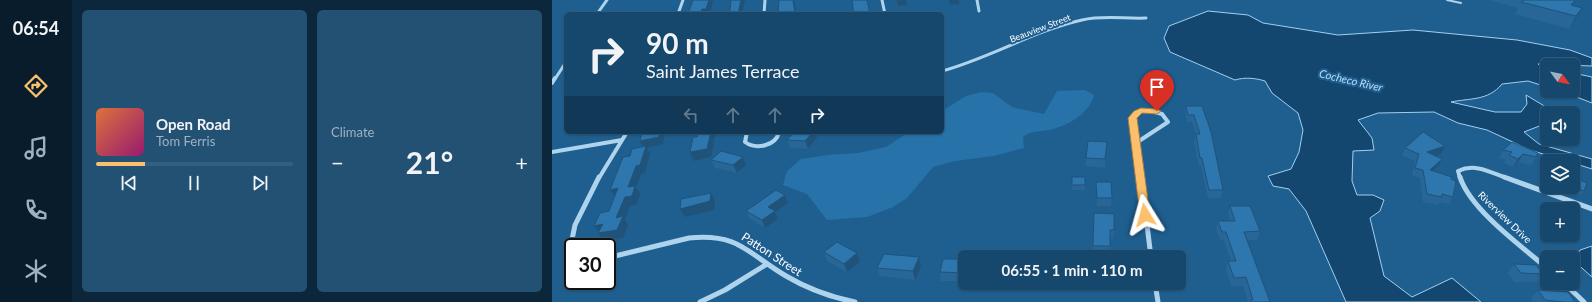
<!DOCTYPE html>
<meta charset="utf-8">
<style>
:root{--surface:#16476c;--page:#235174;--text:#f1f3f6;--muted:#9eb2c2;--line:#355f7f;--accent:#fcc06d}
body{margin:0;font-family:Lato,sans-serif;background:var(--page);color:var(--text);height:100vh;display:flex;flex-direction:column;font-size:15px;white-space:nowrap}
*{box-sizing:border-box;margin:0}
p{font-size:13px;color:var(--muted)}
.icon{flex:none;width:22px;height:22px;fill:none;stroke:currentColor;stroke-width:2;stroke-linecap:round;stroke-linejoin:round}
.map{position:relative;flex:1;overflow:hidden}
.side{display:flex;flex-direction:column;gap:10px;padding:10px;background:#0c273b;width:480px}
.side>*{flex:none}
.banner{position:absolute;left:12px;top:12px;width:380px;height:122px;border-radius:6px;box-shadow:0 1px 3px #0004,0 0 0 1px var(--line);background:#16476c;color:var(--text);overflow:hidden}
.needle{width:26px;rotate:122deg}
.controls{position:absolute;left:988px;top:58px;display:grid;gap:8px}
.controls a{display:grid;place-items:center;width:40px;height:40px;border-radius:6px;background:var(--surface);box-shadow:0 1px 3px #0004,0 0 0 1px var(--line);font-size:20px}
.speed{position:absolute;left:12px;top:238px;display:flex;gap:8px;font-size:20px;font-weight:700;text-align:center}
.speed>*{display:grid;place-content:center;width:52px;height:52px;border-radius:50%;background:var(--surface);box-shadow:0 1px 3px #0004,0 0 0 1px var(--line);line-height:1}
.speed .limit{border:2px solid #111;border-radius:6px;background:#fff;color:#111}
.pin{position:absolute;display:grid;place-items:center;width:34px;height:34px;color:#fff;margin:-41px -17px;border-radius:50% 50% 50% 0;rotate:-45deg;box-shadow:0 0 4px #0007}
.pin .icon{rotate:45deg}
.me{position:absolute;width:44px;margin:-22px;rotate:352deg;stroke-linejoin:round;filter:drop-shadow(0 0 3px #0008)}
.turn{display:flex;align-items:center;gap:14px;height:84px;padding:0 16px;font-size:18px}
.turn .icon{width:52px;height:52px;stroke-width:2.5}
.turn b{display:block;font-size:28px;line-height:34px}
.lanes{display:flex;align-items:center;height:38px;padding:0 16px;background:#0003;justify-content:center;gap:20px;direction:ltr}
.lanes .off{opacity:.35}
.big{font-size:30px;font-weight:700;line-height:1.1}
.side .tile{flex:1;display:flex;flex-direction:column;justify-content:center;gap:6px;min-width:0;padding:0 14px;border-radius:6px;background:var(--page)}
.song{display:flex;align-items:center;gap:12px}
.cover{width:48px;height:48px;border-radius:6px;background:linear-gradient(135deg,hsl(20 70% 55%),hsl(320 70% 35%))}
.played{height:4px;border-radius:2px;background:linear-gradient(90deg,var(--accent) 25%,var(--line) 25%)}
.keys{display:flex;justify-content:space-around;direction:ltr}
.heat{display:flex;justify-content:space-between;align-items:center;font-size:22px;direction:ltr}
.side .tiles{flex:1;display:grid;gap:10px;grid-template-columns:repeat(2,1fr)}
.trip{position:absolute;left:406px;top:250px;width:228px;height:40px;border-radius:6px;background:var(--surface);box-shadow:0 1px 3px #0004,0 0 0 1px var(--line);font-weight:700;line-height:40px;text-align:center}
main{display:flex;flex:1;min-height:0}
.tab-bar{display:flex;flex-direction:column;width:72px;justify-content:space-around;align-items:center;background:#091c2b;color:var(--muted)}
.tab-bar .icon{width:28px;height:28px}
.tab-bar .current{color:var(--accent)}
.tab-bar b{font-size:18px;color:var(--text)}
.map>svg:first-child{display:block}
</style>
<main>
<nav class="tab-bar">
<b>06:54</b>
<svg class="icon current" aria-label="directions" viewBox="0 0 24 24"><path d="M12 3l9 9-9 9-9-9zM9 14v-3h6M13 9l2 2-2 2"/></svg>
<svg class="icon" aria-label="music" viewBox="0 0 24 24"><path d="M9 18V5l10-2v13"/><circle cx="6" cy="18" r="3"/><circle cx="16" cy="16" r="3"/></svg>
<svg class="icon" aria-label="phone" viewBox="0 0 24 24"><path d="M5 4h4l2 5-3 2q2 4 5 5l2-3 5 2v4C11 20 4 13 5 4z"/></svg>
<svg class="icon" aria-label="climate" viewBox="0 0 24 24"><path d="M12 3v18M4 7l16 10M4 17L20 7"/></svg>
</nav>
<section class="side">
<div class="tiles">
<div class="tile">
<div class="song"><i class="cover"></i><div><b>Open Road</b><p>Tom Ferris</p></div></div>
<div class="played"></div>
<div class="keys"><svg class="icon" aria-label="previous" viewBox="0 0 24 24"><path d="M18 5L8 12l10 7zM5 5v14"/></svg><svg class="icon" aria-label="pause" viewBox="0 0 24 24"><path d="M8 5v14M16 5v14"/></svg><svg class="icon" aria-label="next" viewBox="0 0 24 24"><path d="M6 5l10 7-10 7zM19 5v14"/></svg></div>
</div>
<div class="tile"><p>Climate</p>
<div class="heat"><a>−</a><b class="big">21°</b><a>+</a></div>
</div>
</div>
</section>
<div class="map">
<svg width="1040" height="302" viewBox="0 0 1040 302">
<rect width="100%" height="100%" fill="#1e5f90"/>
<!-- green -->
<path fill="#2772a9" d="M533,90l9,5c-4,18 -26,31 -45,35 -9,2 -18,0 -26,7l1,11 -30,8 -39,5 -22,6 -26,31 -14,9 -26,10 -40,3 -20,-26 -24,-9 4,-14 14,-12 27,-4 30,-2 28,-6 23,-15h33v-21l24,-15 15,-4 12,1 19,14 32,7 13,-23z"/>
<!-- water -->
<path fill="#14476f" stroke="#a1cfef" d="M656,11l40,4 15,8 75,12 75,-5 104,10 53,10 22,8v8l-54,-2 9,4v19l-19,-6 -26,3c-14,17 -32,14 -51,18l44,10h26l6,-8 -1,-9 30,18h-9v10l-23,9 15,12 53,15v10l-19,-6v-2h-7l-36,-11 -43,-20 -29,-7 -24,-11 -56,1 -20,7 14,18 2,12 -21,1 -1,30 5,14h16l11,5 -4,11 -10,7 14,58 28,21 40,-19 29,24h-135l-40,-91 -17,-22 -16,-3 -5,-10 23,-7 8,-17 4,-22 -5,-17 -26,-20 -7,-12c-10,-3 -20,-4 -30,-1l-65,-28 -6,-14 5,-12z
M1021,73l19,4v26l-31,-12h12z
M1040,246v31l-18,-16 6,-11z"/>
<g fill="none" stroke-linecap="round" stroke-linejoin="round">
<!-- lane -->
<path stroke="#aed3ed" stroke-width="2" d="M895,0l14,3"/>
<!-- street-far2 -->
<path stroke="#aed3ed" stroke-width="3" d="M330,0l3,14
M425,0l2,11
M45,14l10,-14
M126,14l5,-14
M212,14l1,-14
M390,71c48,-13 91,-40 140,-51 21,-5 43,-1 64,-2
M3,79l11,-17"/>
<!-- street-far1 -->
<path stroke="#aed3ed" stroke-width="4" d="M0,83l3,-5
M596,110l14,4 6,8 -32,21 -3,-25 6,-6z
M195,132l-2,10c11,8 31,4 34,-10
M584,143l5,35
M0,152l70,-12
M47,178l28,-46
M908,178l-2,-7c17,-8 32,1 48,7"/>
<!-- street -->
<path stroke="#aed3ed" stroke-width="5" d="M589,177l10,80
M908,177c10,32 61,69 87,91
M952,177l88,32
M21,257l-4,-3 6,-29 24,-48
M55,258l82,-20c50,-5 58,15 97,38 22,13 44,21 69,26
M603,283l3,19
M1012,283l20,19
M148,302l25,-12 42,-26"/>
</g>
<!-- wall -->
<path fill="#276696" d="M940,0h83l-3,6 10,2 -7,12 -6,9 -54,-15 3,-6 -26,-7z
M634,106h16l21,84 -2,8h-13l-7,-32h-2l-5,-24 2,-8 -4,-12h-5l-2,-9z
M265,138l-9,11 -18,-1 -3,-8z
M893,146l-4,8 -5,2 6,3 -4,7 -5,5 18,8 2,18 -4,7 -10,-2 -1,3 -15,-3 -3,-24 -8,-3 3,-14 -13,-6 3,-7z
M554,150l-1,18 -19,-2v-8z
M951,150l33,7 -5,8 -13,-3 -5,5 -9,-4 2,-3 -7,-2z
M159,160l35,5 -9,8 -22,-5z
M520,177h13v13h-13z
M1027,180l5,11 -3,4 -8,-3 3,-8z
M544,182l16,16 -1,8h-14z
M236,203l-13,9 3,7 -13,9 -16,-10 -3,-7z
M678,206l30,25 -3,9h-10l23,62h-22l-5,-16h-12l-5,-16 2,-9h3l-7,-21h-4l-4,-11 2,-8h12l-2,-7z
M542,213l20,17 -1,9 -3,-1v17l-17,-1z
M272,252l33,1 3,9 -13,10 -20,-11z
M413,259v22h-24l-1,-9z
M962,264l29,10 -7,8h-22l-6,-9z
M369,266l-6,14 -35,-4 -3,-8z
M462,283h28l-1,3 -27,-2z
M515,283h42v4l-42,-2z
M986,290l37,12h-42l-2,-4z"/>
<!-- shaded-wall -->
<path fill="#20537a" d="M157,0h4l-3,14h-10l2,-5z
M189,0h4l-3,14h-4z
M239,0h3l2,14h-1z
M345,0h9l1,5 -9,1z
M397,0h10v4l-9,1z
M1030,8l-7,12 -6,9 7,-13z
M28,132h22l-19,4z
M108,132h5l-2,12 -16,4 3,6 -5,19 -4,1 -5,13 4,7 -3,10 -7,2 -5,13 3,6 -5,13 -18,4 -7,-9h2l-6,-7 22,-8 20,-52 8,-18 -4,-7z
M159,132h8l-1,3 -3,1 -4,21 -17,4 -4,-9z
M261,132h2l2,6 -9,11 -3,-8z
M893,146l-4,8 -17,6 3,-8z
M971,154l-5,8 -5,5 5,-8z
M191,157l3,8 -9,8 -4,-8z
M890,159l-4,7 -12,12 4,-8z
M66,188l-2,10 -6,-8z
M159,193l4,8 -1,9 -29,7 -5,-8z
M233,195l3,8 -13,9 3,7 -13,9 -3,-8 6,-13z
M305,253l3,9 -13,10 -3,-8z
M367,257l2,9 -6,14 -2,-9z"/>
<!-- building -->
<path fill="#2d77ae" stroke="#20537a" d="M141,0h16l-3,9h-4l-2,5h-12z
M179,0h10l-3,14h-11l3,-4z
M227,0h14l2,14h-17z
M300,0h15l3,14h-16z
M972,0h51l-4,5 11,3 -6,8 -55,-14z
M634,106h16l9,26 12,58h-14l-7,-32h-2l-4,-24h4l-6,-19h-6z
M90,132h18l-1,5 -19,4z
M147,132h12l-4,17 -17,3 3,-15h4z
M242,132h19l-8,9 -18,-1z
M871,132l22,14 -18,6 15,7 -12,11 22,7 -1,2 5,2 -3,16 -11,-3v3l-15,-3 -4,-24 -8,-2 4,-14 -14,-6z
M536,141l19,1 -2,17 -19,-1z
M960,142l26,11 -2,4 -13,-3 -5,5 -9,-4 3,-3 -9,-2z
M94,146l-6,19 -4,1 -8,21 7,-1 -3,10 -7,1 -9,21 7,-2 -6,14 -19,3 5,-9 -9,2 6,-13 9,-2 9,-23 -8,2 13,-33 7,-1 2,-7z
M169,151l22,6 -10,8 -22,-5z
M520,177h13v8h-13z
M1027,180l8,3 -3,8 -8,-3z
M544,182h15l1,16h-15z
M224,190l9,5 -17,12 7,4 -13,9 -16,-9z
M159,193l-1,8 -30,8 1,-10z
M678,206h20l10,25 -16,1 26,70h-20v-2h3l-7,-23 -12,1 -6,-17h8l-10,-29h-4l-4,-11h17z
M542,213l20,1v16h-4v16h-17z
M285,242l20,11 -13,11 -20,-12z
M332,254l35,3 -6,14 -36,-3z
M391,259h22v14l-25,-1z
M962,264l22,1 7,9 -22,-1z
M986,290l30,2 7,10h-11l-19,-2z"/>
<!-- route -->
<path fill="#fcc06d" stroke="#a47d47" d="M589,108l16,1 4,2 -4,3 -15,-1 -5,5 13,97 -5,3 -5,-3 -12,-97 6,-7z"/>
<g text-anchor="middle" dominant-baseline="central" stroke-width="4" stroke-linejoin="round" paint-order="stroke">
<!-- far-street labels -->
<g font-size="9" fill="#fff" stroke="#1e5f90">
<text transform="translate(488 28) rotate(-21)">Beauview Street</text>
</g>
<!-- street labels -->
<g font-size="10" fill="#fff" stroke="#1e5f90">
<text transform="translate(953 217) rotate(44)">Riverview Drive</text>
</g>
<!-- water labels -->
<g font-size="11" font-style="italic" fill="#badcf4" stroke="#1e5f90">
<text transform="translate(799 80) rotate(13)">Cocheco River</text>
</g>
<!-- near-street labels -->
<g font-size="12" fill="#fff" stroke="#1e5f90">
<text transform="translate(220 254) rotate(33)">Patton Street</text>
</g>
</g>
</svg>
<div class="controls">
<a><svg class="needle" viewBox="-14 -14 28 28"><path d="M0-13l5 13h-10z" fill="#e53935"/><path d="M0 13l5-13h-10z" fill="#9eb2c2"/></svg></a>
<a><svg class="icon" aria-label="sound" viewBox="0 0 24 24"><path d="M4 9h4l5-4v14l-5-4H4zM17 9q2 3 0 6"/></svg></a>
<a><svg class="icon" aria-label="layers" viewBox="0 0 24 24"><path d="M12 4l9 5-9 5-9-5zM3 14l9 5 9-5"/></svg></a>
<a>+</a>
<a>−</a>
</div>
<div class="speed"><div class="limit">30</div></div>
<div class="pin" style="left:605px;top:111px;background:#d93025"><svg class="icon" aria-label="arrive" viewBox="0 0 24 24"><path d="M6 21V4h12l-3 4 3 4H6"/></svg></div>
<svg class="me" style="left:593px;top:215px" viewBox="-20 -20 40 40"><path d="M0-17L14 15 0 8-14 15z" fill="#fcc06d" stroke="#fff" stroke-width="4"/></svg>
<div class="trip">06:55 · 1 min · 110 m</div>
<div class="banner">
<div class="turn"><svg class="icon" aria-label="right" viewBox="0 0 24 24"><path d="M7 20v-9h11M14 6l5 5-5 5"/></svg><div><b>90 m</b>Saint James Terrace</div></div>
<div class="lanes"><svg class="icon off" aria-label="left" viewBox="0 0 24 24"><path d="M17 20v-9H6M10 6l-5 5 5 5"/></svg><svg class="icon off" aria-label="ahead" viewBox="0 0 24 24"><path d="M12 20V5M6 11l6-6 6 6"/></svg><svg class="icon off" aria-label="ahead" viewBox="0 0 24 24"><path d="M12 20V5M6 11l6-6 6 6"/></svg><svg class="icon" aria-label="right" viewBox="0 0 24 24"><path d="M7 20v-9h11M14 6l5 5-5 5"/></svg></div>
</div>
</div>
</main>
